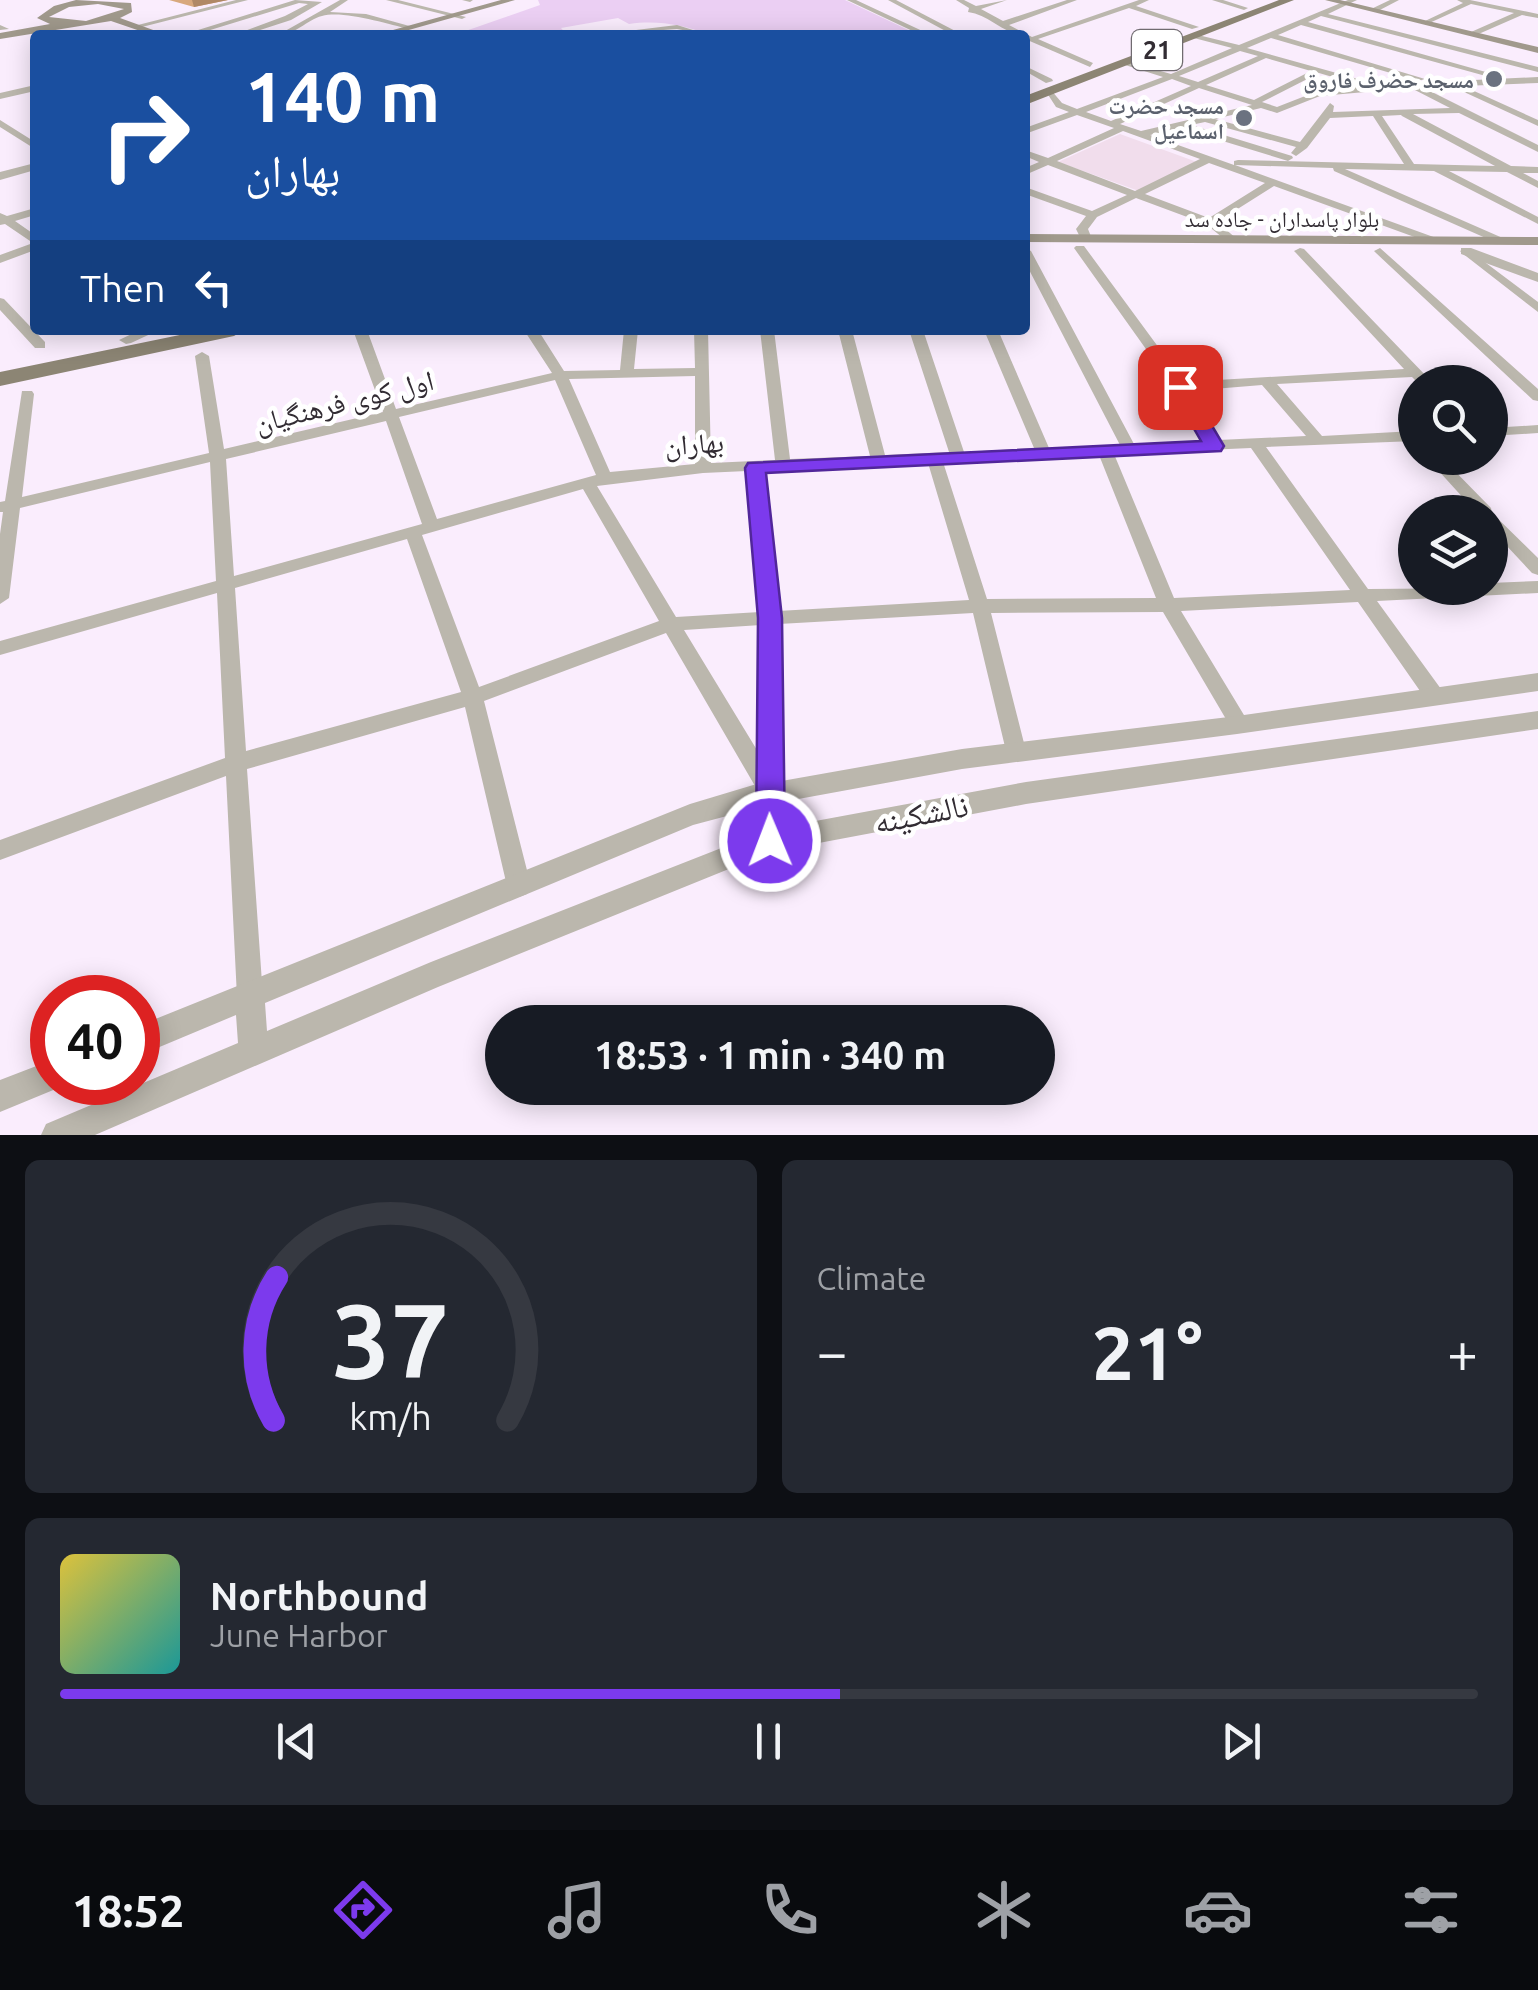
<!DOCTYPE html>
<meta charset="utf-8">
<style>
:root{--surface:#171b24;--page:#242831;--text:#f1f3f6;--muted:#9ea1a6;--line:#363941;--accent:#7c3aed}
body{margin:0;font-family:Ubuntu,"Noto Naskh Arabic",sans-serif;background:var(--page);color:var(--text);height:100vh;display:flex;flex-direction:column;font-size:38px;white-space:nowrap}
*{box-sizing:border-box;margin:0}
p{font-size:32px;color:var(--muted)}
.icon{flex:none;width:55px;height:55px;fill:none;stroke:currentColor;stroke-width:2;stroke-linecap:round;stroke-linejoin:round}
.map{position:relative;height:1135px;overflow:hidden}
.drawer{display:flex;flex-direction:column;gap:25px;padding:25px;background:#0d0f14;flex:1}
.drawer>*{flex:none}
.banner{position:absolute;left:30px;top:30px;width:1000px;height:305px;border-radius:10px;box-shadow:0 5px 25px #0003;background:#1a4fa0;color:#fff;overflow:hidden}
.buttons{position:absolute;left:1398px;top:365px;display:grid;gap:20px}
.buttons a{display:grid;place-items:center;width:110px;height:110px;border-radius:50%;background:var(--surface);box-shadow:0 5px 25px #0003;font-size:50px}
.speed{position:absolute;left:30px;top:975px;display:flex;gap:20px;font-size:50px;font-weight:700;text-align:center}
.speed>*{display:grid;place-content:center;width:130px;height:130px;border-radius:50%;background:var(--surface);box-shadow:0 5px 25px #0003;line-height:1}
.speed .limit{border:15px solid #d22;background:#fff;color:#111}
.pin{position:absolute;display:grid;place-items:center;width:85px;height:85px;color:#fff;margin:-42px;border-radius:20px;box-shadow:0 5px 15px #0006}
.me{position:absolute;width:110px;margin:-55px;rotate:359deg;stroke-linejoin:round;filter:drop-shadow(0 0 8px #0008)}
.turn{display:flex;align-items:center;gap:35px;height:210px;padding:0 50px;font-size:45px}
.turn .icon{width:130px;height:130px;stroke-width:2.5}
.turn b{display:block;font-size:70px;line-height:85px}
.then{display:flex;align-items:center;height:95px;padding:0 50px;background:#0003;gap:20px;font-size:38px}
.big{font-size:75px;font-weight:700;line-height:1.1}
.drawer .card{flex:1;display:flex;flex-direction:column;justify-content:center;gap:15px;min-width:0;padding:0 35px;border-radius:15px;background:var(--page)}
.drawer .dial{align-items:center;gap:0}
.dial svg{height:260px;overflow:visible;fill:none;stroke:var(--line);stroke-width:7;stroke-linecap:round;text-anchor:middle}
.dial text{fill:var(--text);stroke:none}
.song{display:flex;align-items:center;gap:30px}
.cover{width:120px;height:120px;border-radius:15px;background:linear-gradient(135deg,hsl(50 70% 55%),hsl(180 70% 35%))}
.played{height:10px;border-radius:5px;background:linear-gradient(90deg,var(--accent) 55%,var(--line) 55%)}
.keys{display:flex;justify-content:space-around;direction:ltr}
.heat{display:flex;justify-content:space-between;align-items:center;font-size:55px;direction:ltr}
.drawer .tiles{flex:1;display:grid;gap:25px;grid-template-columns:1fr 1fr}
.card:last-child{grid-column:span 2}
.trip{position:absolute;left:485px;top:1005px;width:570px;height:100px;border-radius:50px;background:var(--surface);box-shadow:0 5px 25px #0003;font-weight:700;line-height:100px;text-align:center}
.dock{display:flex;height:160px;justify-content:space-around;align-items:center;background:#090b0e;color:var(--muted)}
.dock .icon{width:70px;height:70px}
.dock .on{color:var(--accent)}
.dock b{font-size:45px;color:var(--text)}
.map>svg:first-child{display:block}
</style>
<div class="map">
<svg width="1538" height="1135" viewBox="0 0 1538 1135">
<rect width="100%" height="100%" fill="#faedfd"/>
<!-- industrial -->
<path fill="#f1ddec" d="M1120,134l77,28 -58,29 -81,-29z"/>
<!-- green -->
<path fill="#ebcff3" d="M538,0h307l74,35h-208c-29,-10 -52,-15 -82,-11l-11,-6 -57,10 6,7h-113l86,-30z"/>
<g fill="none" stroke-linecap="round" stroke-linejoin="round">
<!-- minor -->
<path fill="#bbb7ad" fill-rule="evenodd" d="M236,0h12l-110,28 -4,-2z
M295,0l27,2 -31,18 -46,15h-11l51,-19 23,-12 -9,-1 -105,32h-12z
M340,0h8l-18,12 36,2 47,13 -4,2c-22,-5 -66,-19 -87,-13 -16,4 -26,19 -44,19z
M386,0h12l68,17 -4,2z
M462,0h11l-3,2z
M847,0h9l75,35h-10z
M888,0h8l67,35h-10z
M956,0h8l12,6 31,-6 -26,9 22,12 64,-21h10l-68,25 23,12 107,-37h10l-13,6 63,21 -7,2 -63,-21 -91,31 55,24 -3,4 -65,-28v-4c-23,-1 -35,-20 -57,-23l1,-4z
M1212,0h11l25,8 -4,2z
M1348,0h9l-29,14 210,53v5l-217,-56 -13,6 192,54 -7,2 -192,-53 -23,10 147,44 -7,2 -147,-43 -24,10 122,34v3l169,-8v6l-75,3 75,34v6l-87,-40 -27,2 114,57v7l-79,-39 -46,1 98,52 27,1v6h-15l15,8v7l-31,-16 -58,-1 89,46v7l-104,-53 -89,-2 160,70v4h-8l-163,-72 -1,-3 -98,-3 204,74v4h-8l-157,-57 -57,36 20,17v4h-8l-23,-19 -70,-26 -39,19 -9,12 4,10 -6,3 -4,-1 -6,-12 10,-13 -61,-22v-7l67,24 35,-16 -79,-30 -23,10v-7l14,-6 -14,-6v-6l23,8 66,-30 -37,-13 -52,19v-6l44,-16 -13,-5 -11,-17h6l11,13 15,6 86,-32 -41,-13v-4l49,14 61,-26 -38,-10v-4l45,11zM1240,51l18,5 -60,26 -19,-6zM1266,58l45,13 -57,29 -48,-15zM1319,73l44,13 -45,5 -41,16 -15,-5zM1172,79l19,7 -80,35 -25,-9zM1199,88l53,17 -111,26 -21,-7zM1411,88l39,20 -117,4 1,-6 -4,-3 -30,39 -85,-23 46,-11 16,5 43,-17zM1401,115l1,1 93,50 -81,-2 -32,-48zM1373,116l31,48 -166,-4 -4,1v4l-84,-30 30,-7 108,33 5,-3 -1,-2 -101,-31 14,-3 91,25 -5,6 5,3 11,-8 23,-30zM1123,131l77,28 -65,32 -78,-30zM1209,163l56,20 -56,35 -64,-24z
M1390,0h9l-23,12 -7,-2z
M1457,0h13l68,14v4l-16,-3 -48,21 -3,-4 43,-19 -43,-9 -46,21v-4l38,-18z
M0,25l9,4 -9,1z
M677,25l32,10 -32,-6 -82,6z
M1025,66l27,13 1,2 -7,2 -21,-12z
M35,85v6l-35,8v-6z
M0,120l35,22v7l-35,-22z
M35,208v7l-20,6 20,14v15l-35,13v-8l33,-12 -28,-19 -5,1v-12l7,3z
M1076,246h8l100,136 220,-13 -108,-116 -2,-2 6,-3 4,1 125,130 2,3h-14l-5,-5 -135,7 45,52 93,-5v10l-149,6 102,142 122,-1v-5l48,-2v12l-161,8 64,88 3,6 -3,6 -7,2 -7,-2 -69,-99 -177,9 69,114 -3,6 -7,2 -7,-2 -70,-119 -172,1 35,138 -3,6 -7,3 -7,-3 -3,-6 -33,-138 -194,11 2,167 -3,7 -8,2 -8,-2 -96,-165 -182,68 47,185 -4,8 -8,3 -8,-3 -4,-8 -42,-179 -218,62 16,228 -4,9 -9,4 -9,-4 -4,-9 -11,-221 -226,84v-20l225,-82 -8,-165 -217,62v-14l216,-60 -6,-119 -190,46 -11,90 -9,6v-70l3,-22h-3v-10l5,-1 17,-110h10l2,3 -12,103 187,-44 -14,-97 7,-4 7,4 15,93 159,-37 -30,-82h14l29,79 156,-36 -28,-43h14l26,41 56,-1 4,-40h14l-4,39 61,-1 -1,-38h14l3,133 64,-3 -15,-130h14l16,129 80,-3 -32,-126h14l33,125 64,-3 -40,-122h14l41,122 70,-4 -50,-118h14l51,118 71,-3 -95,-183v-14l6,3 103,193 69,-3 -30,-54 -99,-139zM695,376v88l-85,8 -41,-93zM555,380l41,95 -159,44 -38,-102zM1262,385l44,51 -88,4 -29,-49zM386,421l36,103 -188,52 -8,-117zM1251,448l99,142 -176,8 -60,-144zM1099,455l57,143 -169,1 -44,-137zM928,463l41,137 -191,11 -15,-141zM747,471l13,141 -84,5 -79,-131 106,-13zM583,489l76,132 -180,66 -57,-152zM407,539l54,153 -215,59 -11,-163zM761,625l-1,130 -76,-125z
M1380,248l158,141v12l-5,-1 -157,-147 -2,-2z
M1466,248l72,54v10l-76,-59 -2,-2z
M0,298l4,1 41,43v6h-10l-35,-38z
M140,330h19l-28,13 -5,1 -7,-4z
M1538,425v8l-48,3v-8z
M1427,458h15l49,50 1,5 46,45v17l-6,-2 -42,-45v-16h-14z"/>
<!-- tertiary -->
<path fill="#bbb7ad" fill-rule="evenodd" d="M35,163v7l-35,10v-8z
M1461,248h10l67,25v9l-77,-28z
M1538,673v18l-301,43 -275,35 -180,33 1,25 243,-45 512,-71v18l-512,75 -255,48 -333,135 -343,148h-54l5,-11 192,-81 -2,-28 -98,41v-30l552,-222 80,-24 6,2 186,-33 275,-33zM757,808v26l-326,128 -164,69 -2,-28 428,-178z
M52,1060v22h12l-1,4 -63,26v-32z"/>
<!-- secondary -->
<path fill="#a0998c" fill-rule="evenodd" d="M76,0l55,3 1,9 -12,6 47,17h-15l-41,-14 -111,18v-6l50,-9 -13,-6 17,-12zM98,4l26,5 -38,12 -37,-4 20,-10z
M501,0h14l-124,35h-16z
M1325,0h15l198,47v6z
M1025,234l513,3v8l-513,-3z"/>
<!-- primary -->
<path fill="#8c8574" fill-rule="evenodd" d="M1279,0h15l-269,105v-9z
M204,330h40l-10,6 -234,50v-14z"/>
</g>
<!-- wall -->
<path fill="#d8a87d" d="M169,0h59l-34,7z"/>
<!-- shaded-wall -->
<path fill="#b08866" d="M192,0h36l-34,7z"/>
<!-- route -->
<path fill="#7c3aed" stroke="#51269a" stroke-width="2.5" d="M1180,381l9,6 35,59 -3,5 -455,22 16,145 3,223 -4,9 -11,4 -10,-4 -4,-9 2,-223 -13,-150 3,-5 453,-22 -31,-54z"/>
<!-- markers -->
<g fill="#6b7280" stroke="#fff" stroke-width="4">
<circle cx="1494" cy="79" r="10"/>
<circle cx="1244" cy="118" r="10"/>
</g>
<g text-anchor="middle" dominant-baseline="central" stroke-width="9" stroke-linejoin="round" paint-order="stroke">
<!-- far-worship labels -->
<g font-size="22" font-weight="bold" fill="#5b616d" stroke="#fff" text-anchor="end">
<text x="1474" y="79">مسجد حضرف فاروق</text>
<text x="1224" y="105">مسجد حضرت<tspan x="1224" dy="25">اسماعیل</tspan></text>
</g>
<!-- far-street labels -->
<g font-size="22" fill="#322c33" stroke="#fff">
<text x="1282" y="218">بلوار پاسداران - جاده سد</text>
</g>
<!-- shield labels -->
<rect fill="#fff" stroke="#706b70" stroke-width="2.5" x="1132" y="30" width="50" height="40" rx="8"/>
<g font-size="25" font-weight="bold" fill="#322c33">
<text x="1157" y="50">21</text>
</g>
<!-- street labels -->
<g font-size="28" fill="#322c33" stroke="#fff">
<text transform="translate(344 401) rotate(-14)">اول کوی فرهنگیان</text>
<text transform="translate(694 443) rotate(-4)">بهاران</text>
</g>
<!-- near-street labels -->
<g font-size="32" fill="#322c33" stroke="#fff">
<text transform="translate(921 813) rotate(-11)">نالشکینه</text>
</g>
</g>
</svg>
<div class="buttons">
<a><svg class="icon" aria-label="search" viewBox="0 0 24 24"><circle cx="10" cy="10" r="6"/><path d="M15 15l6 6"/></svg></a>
<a><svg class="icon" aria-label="layers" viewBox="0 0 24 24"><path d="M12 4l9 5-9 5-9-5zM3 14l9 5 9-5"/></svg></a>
</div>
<div class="speed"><div class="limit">40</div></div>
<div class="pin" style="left:1180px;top:387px;background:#d93025"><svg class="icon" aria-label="arrive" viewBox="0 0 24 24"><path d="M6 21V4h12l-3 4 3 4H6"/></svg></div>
<svg class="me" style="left:770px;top:841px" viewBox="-20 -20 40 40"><circle r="17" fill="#7c3aed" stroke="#fff" stroke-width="3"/><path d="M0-11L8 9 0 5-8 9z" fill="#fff"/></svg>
<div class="trip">18:53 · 1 min · 340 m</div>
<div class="banner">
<div class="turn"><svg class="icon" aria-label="right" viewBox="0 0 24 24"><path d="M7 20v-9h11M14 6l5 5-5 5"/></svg><div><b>140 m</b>بهاران</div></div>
<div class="then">Then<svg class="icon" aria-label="left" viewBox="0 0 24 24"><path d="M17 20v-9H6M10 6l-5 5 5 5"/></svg></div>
</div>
</div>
<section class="drawer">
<div class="tiles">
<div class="card dial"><svg viewBox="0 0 100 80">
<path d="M14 69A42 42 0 1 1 86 69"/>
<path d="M14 69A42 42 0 0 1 15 25" stroke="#7c3aed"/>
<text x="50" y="56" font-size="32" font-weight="700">37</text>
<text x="50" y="72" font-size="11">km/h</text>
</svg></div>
<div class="card"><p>Climate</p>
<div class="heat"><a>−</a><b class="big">21°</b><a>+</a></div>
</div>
<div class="card">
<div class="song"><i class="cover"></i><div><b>Northbound</b><p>June Harbor</p></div></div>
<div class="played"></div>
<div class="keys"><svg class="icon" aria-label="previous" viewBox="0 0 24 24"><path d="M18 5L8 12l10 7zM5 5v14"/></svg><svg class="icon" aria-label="pause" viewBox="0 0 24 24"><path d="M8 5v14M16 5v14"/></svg><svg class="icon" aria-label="next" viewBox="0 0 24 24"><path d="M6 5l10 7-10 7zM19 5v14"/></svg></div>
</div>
</div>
</section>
<nav class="dock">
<b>18:52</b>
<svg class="icon on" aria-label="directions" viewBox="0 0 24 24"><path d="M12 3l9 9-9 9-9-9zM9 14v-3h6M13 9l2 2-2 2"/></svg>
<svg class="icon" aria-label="music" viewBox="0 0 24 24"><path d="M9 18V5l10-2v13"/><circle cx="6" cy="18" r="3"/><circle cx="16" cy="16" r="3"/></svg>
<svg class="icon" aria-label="phone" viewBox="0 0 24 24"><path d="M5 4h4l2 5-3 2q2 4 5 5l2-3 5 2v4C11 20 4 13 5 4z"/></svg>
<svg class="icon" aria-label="climate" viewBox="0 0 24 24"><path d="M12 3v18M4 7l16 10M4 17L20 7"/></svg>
<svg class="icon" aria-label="car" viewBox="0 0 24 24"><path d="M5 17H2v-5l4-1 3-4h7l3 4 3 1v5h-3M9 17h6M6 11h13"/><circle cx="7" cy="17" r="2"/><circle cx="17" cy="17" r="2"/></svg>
<svg class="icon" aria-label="filters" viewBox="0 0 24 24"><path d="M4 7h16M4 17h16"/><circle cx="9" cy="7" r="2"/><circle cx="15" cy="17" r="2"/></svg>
</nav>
